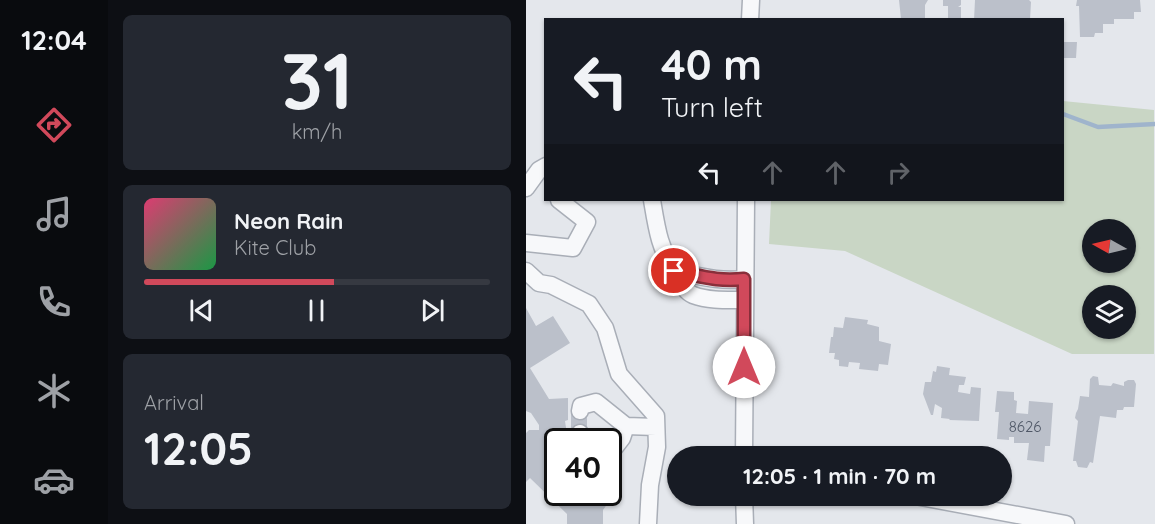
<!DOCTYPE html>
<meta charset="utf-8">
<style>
:root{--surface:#171b24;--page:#242831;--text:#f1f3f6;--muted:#9ea1a6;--line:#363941;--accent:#d1495b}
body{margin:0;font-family:Quicksand,sans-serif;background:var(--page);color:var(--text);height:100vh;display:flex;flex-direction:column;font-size:22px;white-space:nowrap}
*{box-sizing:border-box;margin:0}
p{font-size:20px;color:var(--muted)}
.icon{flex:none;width:33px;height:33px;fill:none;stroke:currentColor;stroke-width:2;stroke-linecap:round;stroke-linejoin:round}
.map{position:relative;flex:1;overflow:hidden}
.panel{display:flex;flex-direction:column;gap:15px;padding:15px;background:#0d0f14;width:418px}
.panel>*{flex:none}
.banner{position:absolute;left:18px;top:18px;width:520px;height:183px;border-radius:0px;box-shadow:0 2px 4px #0004;background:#171b24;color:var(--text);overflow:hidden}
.needle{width:39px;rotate:278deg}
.buttons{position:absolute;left:556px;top:219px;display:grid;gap:12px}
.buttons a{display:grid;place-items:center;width:54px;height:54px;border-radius:50%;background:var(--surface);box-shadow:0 2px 4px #0004;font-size:30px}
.speed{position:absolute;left:18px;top:428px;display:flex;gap:12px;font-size:30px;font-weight:700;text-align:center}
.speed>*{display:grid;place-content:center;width:78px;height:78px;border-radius:50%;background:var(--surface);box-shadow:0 2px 4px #0004;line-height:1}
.speed .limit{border:3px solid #111;border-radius:9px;background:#fff;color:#111}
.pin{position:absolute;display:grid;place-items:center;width:51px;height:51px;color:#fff;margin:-26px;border:3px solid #fff;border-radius:50%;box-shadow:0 2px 6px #0007}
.me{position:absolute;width:66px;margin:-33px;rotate:0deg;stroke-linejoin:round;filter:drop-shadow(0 0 4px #0008)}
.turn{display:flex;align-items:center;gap:21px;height:126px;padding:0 18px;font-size:27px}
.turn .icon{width:78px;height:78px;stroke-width:2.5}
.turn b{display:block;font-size:42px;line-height:51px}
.lanes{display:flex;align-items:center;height:57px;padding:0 18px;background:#0003;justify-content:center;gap:30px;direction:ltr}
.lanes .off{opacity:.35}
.big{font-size:45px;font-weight:700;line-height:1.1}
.panel .widget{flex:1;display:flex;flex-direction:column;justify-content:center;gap:9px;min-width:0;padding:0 21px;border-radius:9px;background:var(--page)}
.panel .dial{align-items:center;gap:0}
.dial b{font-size:78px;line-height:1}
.song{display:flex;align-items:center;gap:18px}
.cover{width:72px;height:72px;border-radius:9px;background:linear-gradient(135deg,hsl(340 70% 55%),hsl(140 70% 35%))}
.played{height:6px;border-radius:3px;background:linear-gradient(90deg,var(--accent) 55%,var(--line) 55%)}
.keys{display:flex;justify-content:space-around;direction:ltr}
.trip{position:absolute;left:141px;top:446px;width:345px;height:60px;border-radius:30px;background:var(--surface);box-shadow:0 2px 4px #0004;font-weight:700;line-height:60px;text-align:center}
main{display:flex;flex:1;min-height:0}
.tabs{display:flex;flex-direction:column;width:108px;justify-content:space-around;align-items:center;background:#090b0e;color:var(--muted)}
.tabs .icon{width:42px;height:42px}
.tabs .on{color:var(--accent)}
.tabs b{font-size:27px;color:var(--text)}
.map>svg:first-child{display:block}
</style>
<main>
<nav class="tabs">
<b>12:04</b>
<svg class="icon on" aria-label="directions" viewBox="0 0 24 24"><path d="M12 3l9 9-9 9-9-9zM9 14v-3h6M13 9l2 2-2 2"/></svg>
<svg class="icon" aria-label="music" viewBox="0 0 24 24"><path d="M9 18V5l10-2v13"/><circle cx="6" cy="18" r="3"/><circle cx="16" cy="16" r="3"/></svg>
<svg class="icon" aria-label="phone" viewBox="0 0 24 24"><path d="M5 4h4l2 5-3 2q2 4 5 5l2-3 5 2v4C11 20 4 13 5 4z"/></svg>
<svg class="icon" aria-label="climate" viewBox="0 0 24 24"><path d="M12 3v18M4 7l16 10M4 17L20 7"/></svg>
<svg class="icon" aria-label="car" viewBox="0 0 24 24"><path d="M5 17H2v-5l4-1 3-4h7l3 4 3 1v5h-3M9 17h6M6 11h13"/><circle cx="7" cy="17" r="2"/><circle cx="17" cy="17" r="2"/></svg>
</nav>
<section class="panel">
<div class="widget dial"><b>31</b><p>km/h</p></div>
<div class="widget">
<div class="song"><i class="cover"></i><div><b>Neon Rain</b><p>Kite Club</p></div></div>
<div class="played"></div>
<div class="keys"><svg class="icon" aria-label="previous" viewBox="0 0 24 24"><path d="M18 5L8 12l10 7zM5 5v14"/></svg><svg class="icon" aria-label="pause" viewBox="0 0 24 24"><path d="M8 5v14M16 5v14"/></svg><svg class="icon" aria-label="next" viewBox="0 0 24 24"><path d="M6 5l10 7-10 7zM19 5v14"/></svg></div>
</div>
<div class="widget"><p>Arrival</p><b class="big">12:05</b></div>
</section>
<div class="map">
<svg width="629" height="524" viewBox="0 0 629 524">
<rect width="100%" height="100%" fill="#e4e7ec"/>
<!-- green -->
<path fill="#c9d6c5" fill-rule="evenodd" d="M537,101l91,9v244h-82l-227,-103 -76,-7 2,-44h292zM567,230h33v32h-33zM567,296h33v32h-33z"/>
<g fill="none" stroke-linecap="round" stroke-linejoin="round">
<!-- stream -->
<path stroke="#9fb4cc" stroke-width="4.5" d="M537,114l35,13 57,-3"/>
</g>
<!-- building -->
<path fill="#bbc0ca" d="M373,0h29l-3,5v15l-24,-1z
M417,0h18v5l-3,2h3v13h-13v-14h-5z
M449,0h54l2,2 -1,18h-56z
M551,0h63l1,12h-7v7h-20v5h-11v9h-8l-1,4h-14l-1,-31h-3z
M537,42h14l-1,16h-13z
M0,308l10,18 17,-10 17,27 -40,25 19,31 19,-1v22l-3,1 3,20h-10v51h34l3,4 5,-2 5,1 3,8 -5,7v14h-36v-10l-37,-36 -4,4v-49l3,-3h10v-5l-8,-12 -5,-2z
M319,317l23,3 -1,4 12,3v14l12,3 -3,21 -9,-1 -1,7 -19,-2 1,-6 -11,-1 -1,5 -9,-1v-6l-5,-1 1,-6h-6l2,-16h2l1,-10 9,1z
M411,366l13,2 -1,7 17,2 -2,8h-5l-1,7 12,2 1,-7 10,1 -2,33 -30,-1 1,-1 -9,-1 1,-10 -7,-4 -2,11h-2l-8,-21 2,-12h6l2,-11 3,1z
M567,376l5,1 1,8 12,1 2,-3 11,3v-4l4,-2h6l2,4 -2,23h-10l-1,3h-6l-1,8 -16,-2 -7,47 -3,-1 -3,6 -9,-1 -2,-6h-3l5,-40 -3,-3 1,-5 2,-4 2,-13 9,1 1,-18z
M471,391l17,1v8l3,1 -1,12 12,1 1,-13 24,2 -3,43h-5l-1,16 -17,-2 2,-17h-15v-6h-5v3l-12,-1 2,-27h-4z
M45,411h16v22h-16z"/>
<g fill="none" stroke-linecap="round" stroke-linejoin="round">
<!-- minor casing -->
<g stroke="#a9aeb7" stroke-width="19">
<path id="minor" d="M224,20l1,-20
M0,188l13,-18 7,-4
M126,200c5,30 7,47 24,74 5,8 8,17 17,21 16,6 34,5 51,5
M0,243l47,5 14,-26 -28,-22
M0,271l13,12 12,2 38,19 16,24 14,46 37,42 1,31 -7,38 -2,39
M148,271c26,5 44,11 70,8
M54,411l1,-5 15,-4 30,24 30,1
M54,433l2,8
M82,451h4l10,-13 4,-12
M218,456l2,-256
M218,495h50
M218,495l1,29
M384,495l156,29"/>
</g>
<!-- minor -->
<use href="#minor" stroke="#f7f8fa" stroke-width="16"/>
</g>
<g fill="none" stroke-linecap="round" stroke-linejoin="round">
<!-- route casing -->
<g stroke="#882f3b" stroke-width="15">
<path id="route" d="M148,271c27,5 43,11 70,8v88"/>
</g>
<!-- route -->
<use href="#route" stroke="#d1495b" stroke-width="10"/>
</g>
<g text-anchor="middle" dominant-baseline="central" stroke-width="4.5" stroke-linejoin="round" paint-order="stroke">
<!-- number labels -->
<g font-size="15" fill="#4f5766">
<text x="499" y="426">8626</text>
</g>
</g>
</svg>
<div class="buttons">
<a><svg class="needle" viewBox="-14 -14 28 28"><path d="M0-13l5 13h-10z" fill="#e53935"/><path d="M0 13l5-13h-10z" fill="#9ea1a6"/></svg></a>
<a><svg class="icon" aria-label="layers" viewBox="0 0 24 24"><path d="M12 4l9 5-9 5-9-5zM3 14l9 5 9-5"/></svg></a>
</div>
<div class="speed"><div class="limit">40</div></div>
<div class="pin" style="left:148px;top:271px;background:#d93025"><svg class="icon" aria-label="arrive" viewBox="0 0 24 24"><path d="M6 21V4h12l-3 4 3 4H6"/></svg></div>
<svg class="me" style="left:218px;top:367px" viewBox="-20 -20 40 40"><circle r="19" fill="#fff"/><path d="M0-13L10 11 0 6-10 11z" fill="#d1495b"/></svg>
<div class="trip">12:05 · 1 min · 70 m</div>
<div class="banner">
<div class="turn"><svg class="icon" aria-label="left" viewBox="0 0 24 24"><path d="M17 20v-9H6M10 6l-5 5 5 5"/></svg><div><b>40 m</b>Turn left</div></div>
<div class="lanes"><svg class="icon" aria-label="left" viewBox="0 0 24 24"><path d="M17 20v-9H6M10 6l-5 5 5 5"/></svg><svg class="icon off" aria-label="ahead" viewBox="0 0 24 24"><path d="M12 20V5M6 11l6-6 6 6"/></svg><svg class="icon off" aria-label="ahead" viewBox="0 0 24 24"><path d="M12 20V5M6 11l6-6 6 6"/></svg><svg class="icon off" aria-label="right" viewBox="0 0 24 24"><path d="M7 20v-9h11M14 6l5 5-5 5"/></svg></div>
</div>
</div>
</main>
